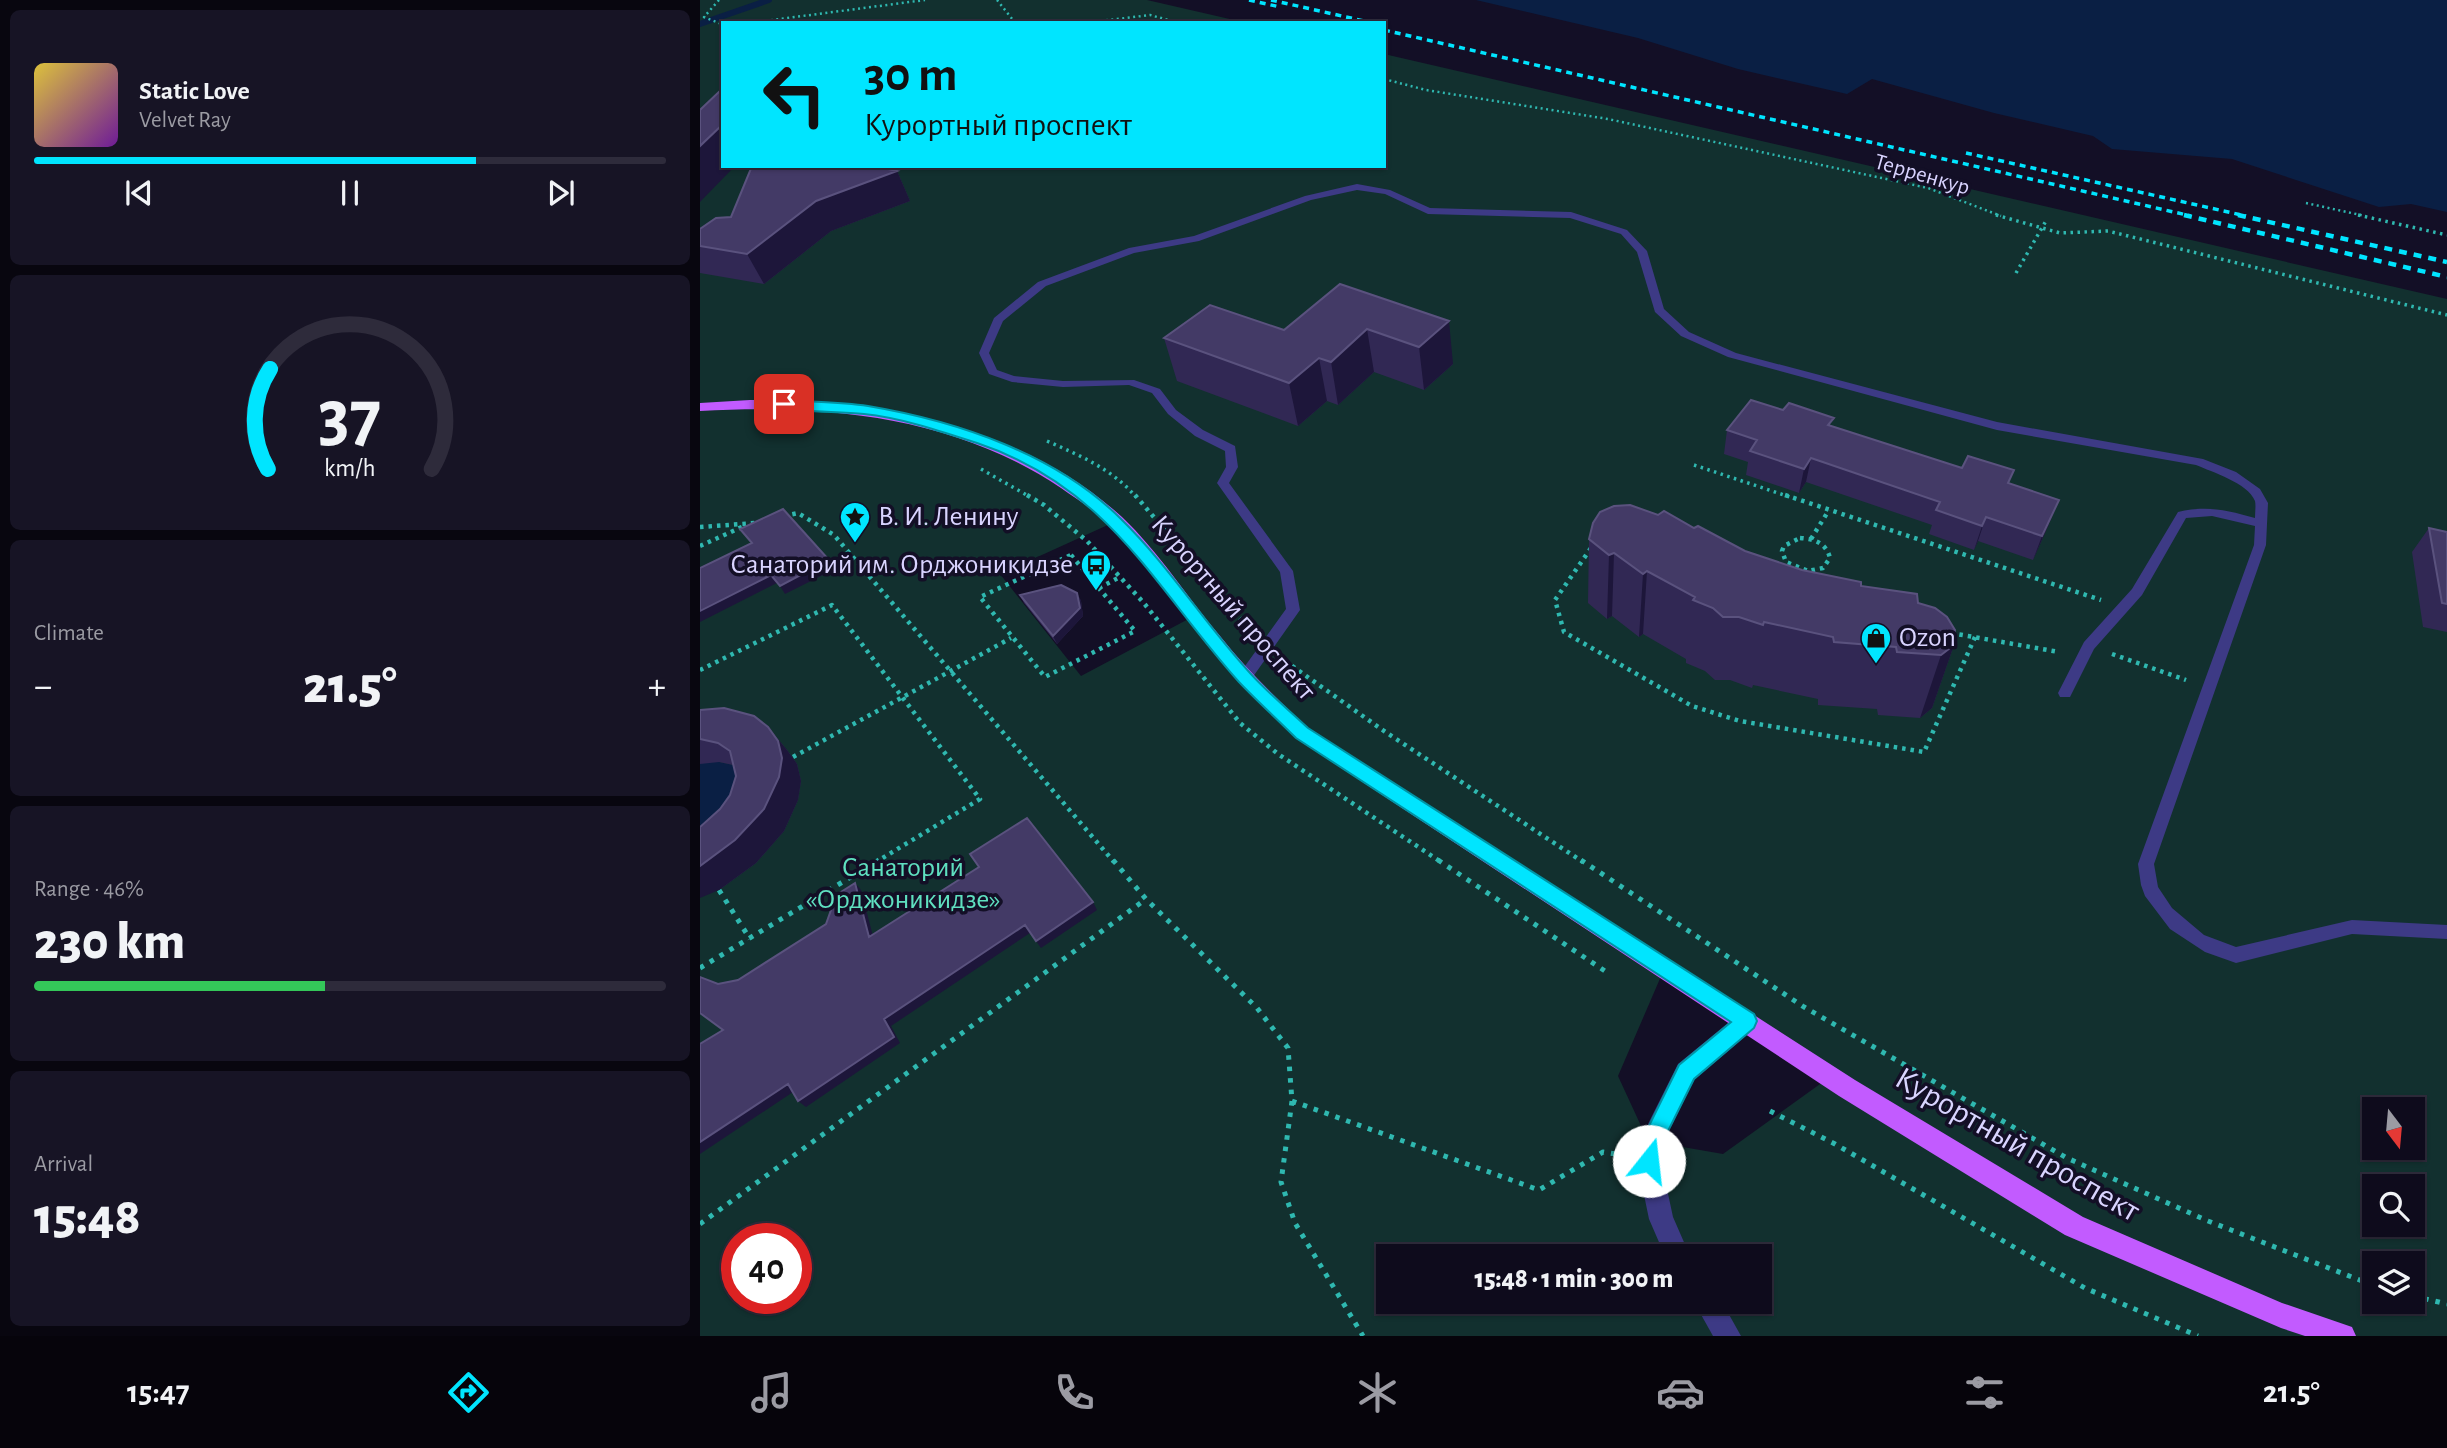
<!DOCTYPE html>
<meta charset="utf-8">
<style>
:root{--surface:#0e0b1c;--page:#171425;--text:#f1f3f6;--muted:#9b9ba3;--line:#2e2b3b;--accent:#00e5ff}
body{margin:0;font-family:"Alegreya Sans",sans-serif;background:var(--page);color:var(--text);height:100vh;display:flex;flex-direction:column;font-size:26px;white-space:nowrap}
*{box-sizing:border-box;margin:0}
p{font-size:23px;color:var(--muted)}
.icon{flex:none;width:38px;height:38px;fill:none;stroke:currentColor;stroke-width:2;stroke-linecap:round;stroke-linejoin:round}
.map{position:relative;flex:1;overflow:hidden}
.details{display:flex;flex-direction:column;gap:10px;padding:10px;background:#08060f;width:700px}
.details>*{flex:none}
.top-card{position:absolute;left:21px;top:21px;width:665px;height:147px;border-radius:0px;box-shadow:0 2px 5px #0004,0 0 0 2px var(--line);background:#00e5ff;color:#111;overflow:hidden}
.needle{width:46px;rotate:164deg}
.controls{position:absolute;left:1662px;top:1097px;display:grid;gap:14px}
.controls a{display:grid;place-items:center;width:63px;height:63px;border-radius:0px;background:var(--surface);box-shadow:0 2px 5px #0004,0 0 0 2px var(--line);font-size:35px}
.speed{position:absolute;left:21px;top:1223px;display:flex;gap:14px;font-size:35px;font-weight:700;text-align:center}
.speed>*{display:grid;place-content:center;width:91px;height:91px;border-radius:50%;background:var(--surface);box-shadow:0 2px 5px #0004,0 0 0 2px var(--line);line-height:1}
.speed .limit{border:10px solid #d22;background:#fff;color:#111}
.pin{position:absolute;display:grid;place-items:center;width:60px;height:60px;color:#fff;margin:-30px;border-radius:14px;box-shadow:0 4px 10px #0006}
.me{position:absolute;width:77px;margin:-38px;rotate:16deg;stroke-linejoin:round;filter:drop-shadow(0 0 5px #0008)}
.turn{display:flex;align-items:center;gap:24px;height:147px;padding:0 28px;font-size:32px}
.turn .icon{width:91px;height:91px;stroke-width:2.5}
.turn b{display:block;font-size:49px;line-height:60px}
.big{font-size:52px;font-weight:800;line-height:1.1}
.details .widget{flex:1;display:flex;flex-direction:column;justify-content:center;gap:10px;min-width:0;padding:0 24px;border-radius:10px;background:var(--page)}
.details .dial{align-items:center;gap:0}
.dial svg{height:182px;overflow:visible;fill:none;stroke:var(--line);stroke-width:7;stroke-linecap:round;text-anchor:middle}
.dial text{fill:var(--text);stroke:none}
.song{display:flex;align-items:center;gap:21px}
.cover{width:84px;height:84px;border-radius:10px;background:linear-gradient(135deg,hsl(50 70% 55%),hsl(280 70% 35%))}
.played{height:7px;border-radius:4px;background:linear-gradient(90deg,var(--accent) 70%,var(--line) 70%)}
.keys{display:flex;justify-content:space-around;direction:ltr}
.heat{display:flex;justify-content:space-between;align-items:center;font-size:38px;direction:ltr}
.charge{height:10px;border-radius:5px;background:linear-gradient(90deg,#34c759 46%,var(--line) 0)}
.trip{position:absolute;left:676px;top:1244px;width:396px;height:70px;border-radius:0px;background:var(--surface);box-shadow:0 2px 5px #0004,0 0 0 2px var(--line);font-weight:800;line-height:70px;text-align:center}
.tab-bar{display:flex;height:112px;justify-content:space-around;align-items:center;background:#06040b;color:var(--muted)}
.tab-bar .icon{width:49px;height:49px}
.tab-bar .current{color:var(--accent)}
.tab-bar b{font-size:32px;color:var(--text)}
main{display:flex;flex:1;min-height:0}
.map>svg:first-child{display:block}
</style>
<main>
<section class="details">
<div class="widget">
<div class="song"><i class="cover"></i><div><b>Static Love</b><p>Velvet Ray</p></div></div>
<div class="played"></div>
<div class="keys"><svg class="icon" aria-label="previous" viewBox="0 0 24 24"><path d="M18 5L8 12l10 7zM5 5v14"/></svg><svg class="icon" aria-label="pause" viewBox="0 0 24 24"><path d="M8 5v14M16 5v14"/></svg><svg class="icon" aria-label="next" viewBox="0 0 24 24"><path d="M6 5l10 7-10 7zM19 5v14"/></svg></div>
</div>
<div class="widget dial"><svg viewBox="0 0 100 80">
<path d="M14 69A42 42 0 1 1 86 69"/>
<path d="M14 69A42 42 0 0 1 15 25" stroke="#00e5ff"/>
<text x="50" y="56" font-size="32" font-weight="700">37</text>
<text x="50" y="72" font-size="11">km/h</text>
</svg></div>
<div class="widget"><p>Climate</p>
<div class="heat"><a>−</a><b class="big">21.5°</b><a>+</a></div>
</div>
<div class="widget"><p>Range · 46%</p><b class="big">230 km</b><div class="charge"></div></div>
<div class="widget"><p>Arrival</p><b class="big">15:48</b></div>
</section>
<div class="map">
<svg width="1747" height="1336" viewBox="0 0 1747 1336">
<rect width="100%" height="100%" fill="#130f26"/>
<!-- green -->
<path fill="#12302f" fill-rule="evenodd" d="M0,0h447l100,23h-524v143h661v-112l1063,245v1037h-1747zM410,524l86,91 -115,61 -81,-102zM965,967l169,107 -111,80 -75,-13 -30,-65zM1675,1110h38v38h-38zM1675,1186h38v39h-38zM37,1239h59v59h-59zM688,1256h371v46h-371zM1675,1264h38v38h-38z"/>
<!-- water -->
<path fill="#0a1f44" d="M776,0h971v212l-36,-8 -32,3 -147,-48 -120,-10 -19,-13 -99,-23 -122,-34 -25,15 -109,-25 -100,-31z
M0,762h19l19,4 3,65 -26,24 -15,9z"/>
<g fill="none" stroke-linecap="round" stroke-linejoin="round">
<!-- stream -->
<path stroke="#0a1f44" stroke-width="6" d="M0,24l69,-24"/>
<!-- path-far3 -->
<path stroke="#2fb8b0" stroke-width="2.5" stroke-dasharray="2 3.5" stroke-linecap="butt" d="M19,0l-15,17 15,6h24
M297,0l16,20 10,3
M49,23l176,-23
M384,23l66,-8 29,8
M684,79l42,11 182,29 320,69 73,28
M1606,203l59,13"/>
<!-- path-far2 -->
<path stroke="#2fb8b0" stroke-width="3.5" stroke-dasharray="2.5 4.5" stroke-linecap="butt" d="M1296,215l64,18 48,-2 339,84
M1658,215l89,20
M1316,273l31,-54
M347,441c34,15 65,28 89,56
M994,465l96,32
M281,469l49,28"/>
<!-- path-far1 -->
<path stroke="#2fb8b0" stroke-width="4.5" stroke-dasharray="3.5 5" stroke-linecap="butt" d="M327,495l17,10 43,36 56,61 97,121 38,31 163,108
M435,495l115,135
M1085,495l316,105
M84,516l14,-3 36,22 280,327
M0,527l55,-4
M1100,538c15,1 26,5 30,20l-7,10 -15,3 -22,-9 -4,-11 2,-5z
M1111,539l18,-29
M0,546l44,-20
M891,548l-36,52 9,32 128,74 48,15 184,31 51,-115
M371,555l64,76 -90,46 -65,-80z
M399,588l21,-11
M1251,633l108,19
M1412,654l74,26
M585,661l99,70 199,131
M0,670l132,-65 148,194 -104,63
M93,757l218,-119"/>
<!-- path -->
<path stroke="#2fb8b0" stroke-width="5" stroke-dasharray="4.5 7" stroke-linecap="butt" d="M413,860l33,39 111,109 31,40 4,53 -11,81 14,41 68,113
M738,860l170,113
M881,860l223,147 263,151 141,63 167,65
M19,890l31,49
M0,968l179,-108
M592,1101l247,89 64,-38 18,3
M1070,1111l65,33 250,144 113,48
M0,1224l446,-325
M1713,1296l34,8"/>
<!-- service -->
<path fill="#3d3a85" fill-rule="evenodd" d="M657,184l33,6 40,18 141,4 56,18 20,21 17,58 25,23 47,21 261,69 206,37 33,13 24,17 8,14 -2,42 -112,319 4,23 14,21 32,27 32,12 116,-27 95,5v14l-95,-5 -116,29 -31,-11 -35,-23 -25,-33 -4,-11 -3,-21 116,-319 1,-19 -43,-10 -26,2 -44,77 -48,54 -24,48h-10l-2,-4 26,-51 48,-53 46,-77c27,-7 50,-2 77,6 0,-6 1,-12 0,-17 -7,-18 -43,-29 -59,-36l-199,-35 -269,-73 -47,-21 -26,-24 -18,-60 -16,-18 -51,-16 -142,-4 -43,-20 -28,-4 -46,10 -112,41 -65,12 -88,33 -43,35 -14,32 8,17 17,6 49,5 71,-1 26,9 16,21 27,20 32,16 3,21 -9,16 64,88 7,39 -50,71h-10l-2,-4 2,-4 46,-64 -6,-37 -63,-89 9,-16 -1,-16 -30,-15 -27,-22 -16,-21 -23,-8 -66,2 -51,-5 -23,-8 -10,-21 15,-35 44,-36 91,-34 65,-12 111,-40z"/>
<!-- tertiary -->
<path fill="#3d3a85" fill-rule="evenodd" d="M1047,1011l8,3 3,7 -3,7 -61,52 -32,65 -1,16 12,56 17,39h-25l-16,-37 -12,-58 1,-17 40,-80 61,-50z
M994,1302h28l19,34h-28z"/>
<!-- primary -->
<path fill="#c25bff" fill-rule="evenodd" d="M50,400c131,1 271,25 372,117 37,35 65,80 98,119 27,34 57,63 88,92l547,352 228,137 199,86 70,24 4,9h-51l-24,-8 -216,-93 -226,-139 -543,-358c-31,-29 -61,-59 -88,-92 -32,-40 -60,-84 -96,-120 -15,-14 -34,-26 -51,-38 -108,-72 -234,-84 -361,-77v-8z"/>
<!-- rail-far1 -->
<path stroke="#00e5ff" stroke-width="3.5" stroke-dasharray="6 5" stroke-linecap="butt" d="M549,0l31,7
M571,0l102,23
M684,30l807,186
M1266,153l280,63"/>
<!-- rail -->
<path stroke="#00e5ff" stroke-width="4.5" stroke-dasharray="8 7" stroke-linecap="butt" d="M1484,215l263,62
M1538,215l209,47"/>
</g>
<!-- wall -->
<path fill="#312854" d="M197,171l13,30 -79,30 -67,53 -64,-11v-44z
M640,284l113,80 -29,26 -50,-18 -36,33 -11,-4 -29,25 -121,-45 -13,-43 120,-8z
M1132,426l178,58 39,40 -16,36 -55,-19 -4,9 -45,-16 3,-9 -126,-43 -7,11 -53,-18 2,-13 -24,-8 3,-24z
M994,528l51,23 57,19 116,33 36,42 -22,63 -12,10 -42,-3 -1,-6 -59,-4v-6l-65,-14 -1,3 -22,-8h-15l-10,-9 -19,-8v-4l-43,-25 -4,3 -27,-21 -5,3 -19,-16 1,-64z
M1729,528l18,4v100l-24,-5 -11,-75z
M377,593l4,8 2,15 -26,28 -33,-41 -4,-8z
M0,710l68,17 19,23 10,14 4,17 -3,19 -14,31 -28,32 -37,27 1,-81 10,-14 6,-19 -3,-11 -14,-3 -19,2z"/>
<!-- shaded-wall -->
<path fill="#1d163a" d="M23,124v42h12l-35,36v-56z
M197,171l13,30 -79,30 -67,53 -17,-30 69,-53z
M749,321l4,43 -29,26 -5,-43z
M667,329l7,43 -36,33 -7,-43z
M619,358l8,43 -29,25 -9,-43z
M1111,458l-5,24 -7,11 5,-24z
M1359,500l-10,24 -16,36 9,-24z
M1286,517l-8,24 -4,9 8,-24z
M914,553l-2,63 -5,3 2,-64z
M129,560l6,9 -50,25 -5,-8z
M947,571l-4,63 -4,3 4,-63z
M71,575l6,8 -77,39v-11z
M377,593l4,8 2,15 -26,28 -4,-8z
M1254,645l-22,63 -12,10 21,-63z
M68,727l19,23 10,14 4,17 -3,19 -14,31 -28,32 -37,27 -19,8v-32z
M155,883l6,7 14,54 -6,-7z
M393,902l4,8 -56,38 -5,-7z
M325,925l5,8 -139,93 9,17 -94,64 -8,-6 86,-82z
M88,1084l8,6 -96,64v-12z"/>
<!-- building -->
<path fill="#433a66" stroke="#5a527e" stroke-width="2" d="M23,88v36l-23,22v-36z
M52,166h122l23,5 -81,30 -69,53 -47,-8v-17l16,-11 15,-1z
M640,284l109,37 -30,26 -52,-18 -36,33 -12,-4 -30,25 -125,-45 46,-33 74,25z
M1051,400l32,10 6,-7 45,15 -6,7 134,43 6,-12 46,14 -6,13 51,17 -17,36 -56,-19 -4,9 -46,-16 4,-8 -129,-44 -7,11 -54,-18 7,-11 -30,-10z
M930,505l28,10 6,-4 30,17 4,-2 47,25 57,19 59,12v4l56,8 1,9 17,5 12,9 8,13 -1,15 -13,10 -44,-3 -1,-5 -62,-5 -1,-5 -69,-15 -1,3 -24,-8h-16l-10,-9 -20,-8 2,-3 -48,-26 -4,3 -29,-21 -5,2 -20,-16 4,-16 7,-11 14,-6z
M83,509l46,51 -49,26 -9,-11 -71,36v-43l52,-25 -12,-14z
M1729,528l18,4v72l-5,-1z
M361,585l16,8 3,15 -27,28 -33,-41z
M24,708l30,8 14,11 10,14 4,17 -3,19 -15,32 -29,31 -35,26v-39l20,-18 10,-14 6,-19 -6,-25 -12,-8 -18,-4v-29z
M327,818l66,84 -57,39 -11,-16 -141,94 10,18 -96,64 -10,-17 -88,58v-98l23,-14 -23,-17v-36l18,7 20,-4 88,-56 5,-14 -1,-11 25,-16 14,54 110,-70 -9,-13z"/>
<!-- route -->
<path fill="#00e5ff" stroke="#0095a6" stroke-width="2" d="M84,400c28,2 57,2 84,6 89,15 188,48 253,113 48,47 84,105 129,154 18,20 39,37 58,55l446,286 3,7 -3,7 -60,51 -33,66 -5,24 -7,3 -8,-3 -3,-8 2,-17 39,-79 52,-43 -435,-284c-19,-19 -39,-37 -57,-56 -85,-95 -130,-195 -262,-239 -37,-12 -75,-25 -113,-29 -28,-3 -58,-1 -85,-7v-6z"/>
<!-- icons -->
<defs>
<g id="sight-pin" transform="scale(1.575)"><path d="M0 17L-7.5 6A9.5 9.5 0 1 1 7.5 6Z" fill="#00e5ff" stroke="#130f26"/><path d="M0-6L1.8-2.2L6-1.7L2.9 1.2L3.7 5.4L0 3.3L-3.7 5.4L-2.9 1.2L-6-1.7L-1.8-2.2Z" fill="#111"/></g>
<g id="bus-pin" transform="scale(1.575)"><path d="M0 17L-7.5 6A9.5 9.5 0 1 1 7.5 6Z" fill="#00e5ff" stroke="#130f26"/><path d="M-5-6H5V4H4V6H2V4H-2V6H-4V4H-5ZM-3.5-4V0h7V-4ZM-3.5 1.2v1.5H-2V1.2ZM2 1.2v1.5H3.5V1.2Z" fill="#111"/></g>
<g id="shop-pin" transform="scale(1.575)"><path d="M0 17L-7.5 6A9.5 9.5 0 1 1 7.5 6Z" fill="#00e5ff" stroke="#130f26"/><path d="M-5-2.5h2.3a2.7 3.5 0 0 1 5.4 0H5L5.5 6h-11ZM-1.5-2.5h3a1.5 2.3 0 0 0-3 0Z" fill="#111"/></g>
</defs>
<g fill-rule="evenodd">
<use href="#sight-pin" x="155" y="517"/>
<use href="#bus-pin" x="396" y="565"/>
<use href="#shop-pin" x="1176" y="638"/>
</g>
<g text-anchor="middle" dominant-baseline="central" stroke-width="7" stroke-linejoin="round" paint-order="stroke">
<!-- far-street labels -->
<g font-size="23" fill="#d9d4ff" stroke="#130f26">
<text transform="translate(1222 175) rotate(16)">Терренкур</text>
</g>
<!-- poi labels -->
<g font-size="28" fill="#d9d4ff" stroke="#130f26" text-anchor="start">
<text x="178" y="517">В. И. Ленину</text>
<text x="373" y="565" text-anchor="end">Санаторий им. Орджоникидзе</text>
<text x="1199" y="638">Ozon</text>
</g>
<!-- street labels -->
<g font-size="28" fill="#d9d4ff" stroke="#130f26">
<text transform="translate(533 608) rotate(49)">Курортный проспект</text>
</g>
<!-- park labels -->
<g font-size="28" fill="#5fe0c0" stroke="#130f26">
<text x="203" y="868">Санаторий<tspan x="203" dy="32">«Орджоникидзе»</tspan></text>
</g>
<!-- near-street labels -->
<g font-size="33" fill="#d9d4ff" stroke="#130f26">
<text transform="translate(1317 1145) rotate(30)">Курортный проспект</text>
</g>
</g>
</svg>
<div class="controls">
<a><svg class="needle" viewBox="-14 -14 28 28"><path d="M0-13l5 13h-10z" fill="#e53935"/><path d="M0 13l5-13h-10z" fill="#9b9ba3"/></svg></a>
<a><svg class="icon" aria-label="search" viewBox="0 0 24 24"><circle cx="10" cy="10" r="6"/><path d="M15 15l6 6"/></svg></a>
<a><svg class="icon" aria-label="layers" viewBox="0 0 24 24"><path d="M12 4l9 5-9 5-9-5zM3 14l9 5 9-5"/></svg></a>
</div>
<div class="speed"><div class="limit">40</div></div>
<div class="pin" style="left:84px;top:404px;background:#d93025"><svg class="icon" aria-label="arrive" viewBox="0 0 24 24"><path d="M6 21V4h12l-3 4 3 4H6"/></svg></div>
<svg class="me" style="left:949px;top:1161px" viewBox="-20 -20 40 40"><circle r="19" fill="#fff"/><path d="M0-13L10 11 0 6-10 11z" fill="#00e5ff"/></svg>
<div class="trip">15:48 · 1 min · 300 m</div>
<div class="top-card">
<div class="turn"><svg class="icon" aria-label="left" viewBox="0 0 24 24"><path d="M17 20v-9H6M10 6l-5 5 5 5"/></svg><div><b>30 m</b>Курортный проспект</div></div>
</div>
</div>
</main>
<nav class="tab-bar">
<b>15:47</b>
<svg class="icon current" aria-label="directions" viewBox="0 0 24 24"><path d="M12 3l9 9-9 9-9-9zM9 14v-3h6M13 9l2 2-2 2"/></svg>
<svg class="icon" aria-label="music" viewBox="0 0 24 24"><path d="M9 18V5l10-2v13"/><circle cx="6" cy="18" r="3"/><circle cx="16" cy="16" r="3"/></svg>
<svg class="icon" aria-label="phone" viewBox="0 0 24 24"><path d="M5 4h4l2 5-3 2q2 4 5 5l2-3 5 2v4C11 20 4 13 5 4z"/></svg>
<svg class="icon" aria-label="climate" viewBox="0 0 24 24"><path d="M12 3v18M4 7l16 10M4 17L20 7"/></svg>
<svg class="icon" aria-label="car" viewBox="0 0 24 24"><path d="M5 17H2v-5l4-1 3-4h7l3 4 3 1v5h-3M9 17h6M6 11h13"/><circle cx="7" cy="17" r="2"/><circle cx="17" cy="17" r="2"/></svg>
<svg class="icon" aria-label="filters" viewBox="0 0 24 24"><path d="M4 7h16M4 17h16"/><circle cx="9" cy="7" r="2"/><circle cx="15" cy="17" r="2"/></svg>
<b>21.5°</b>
</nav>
